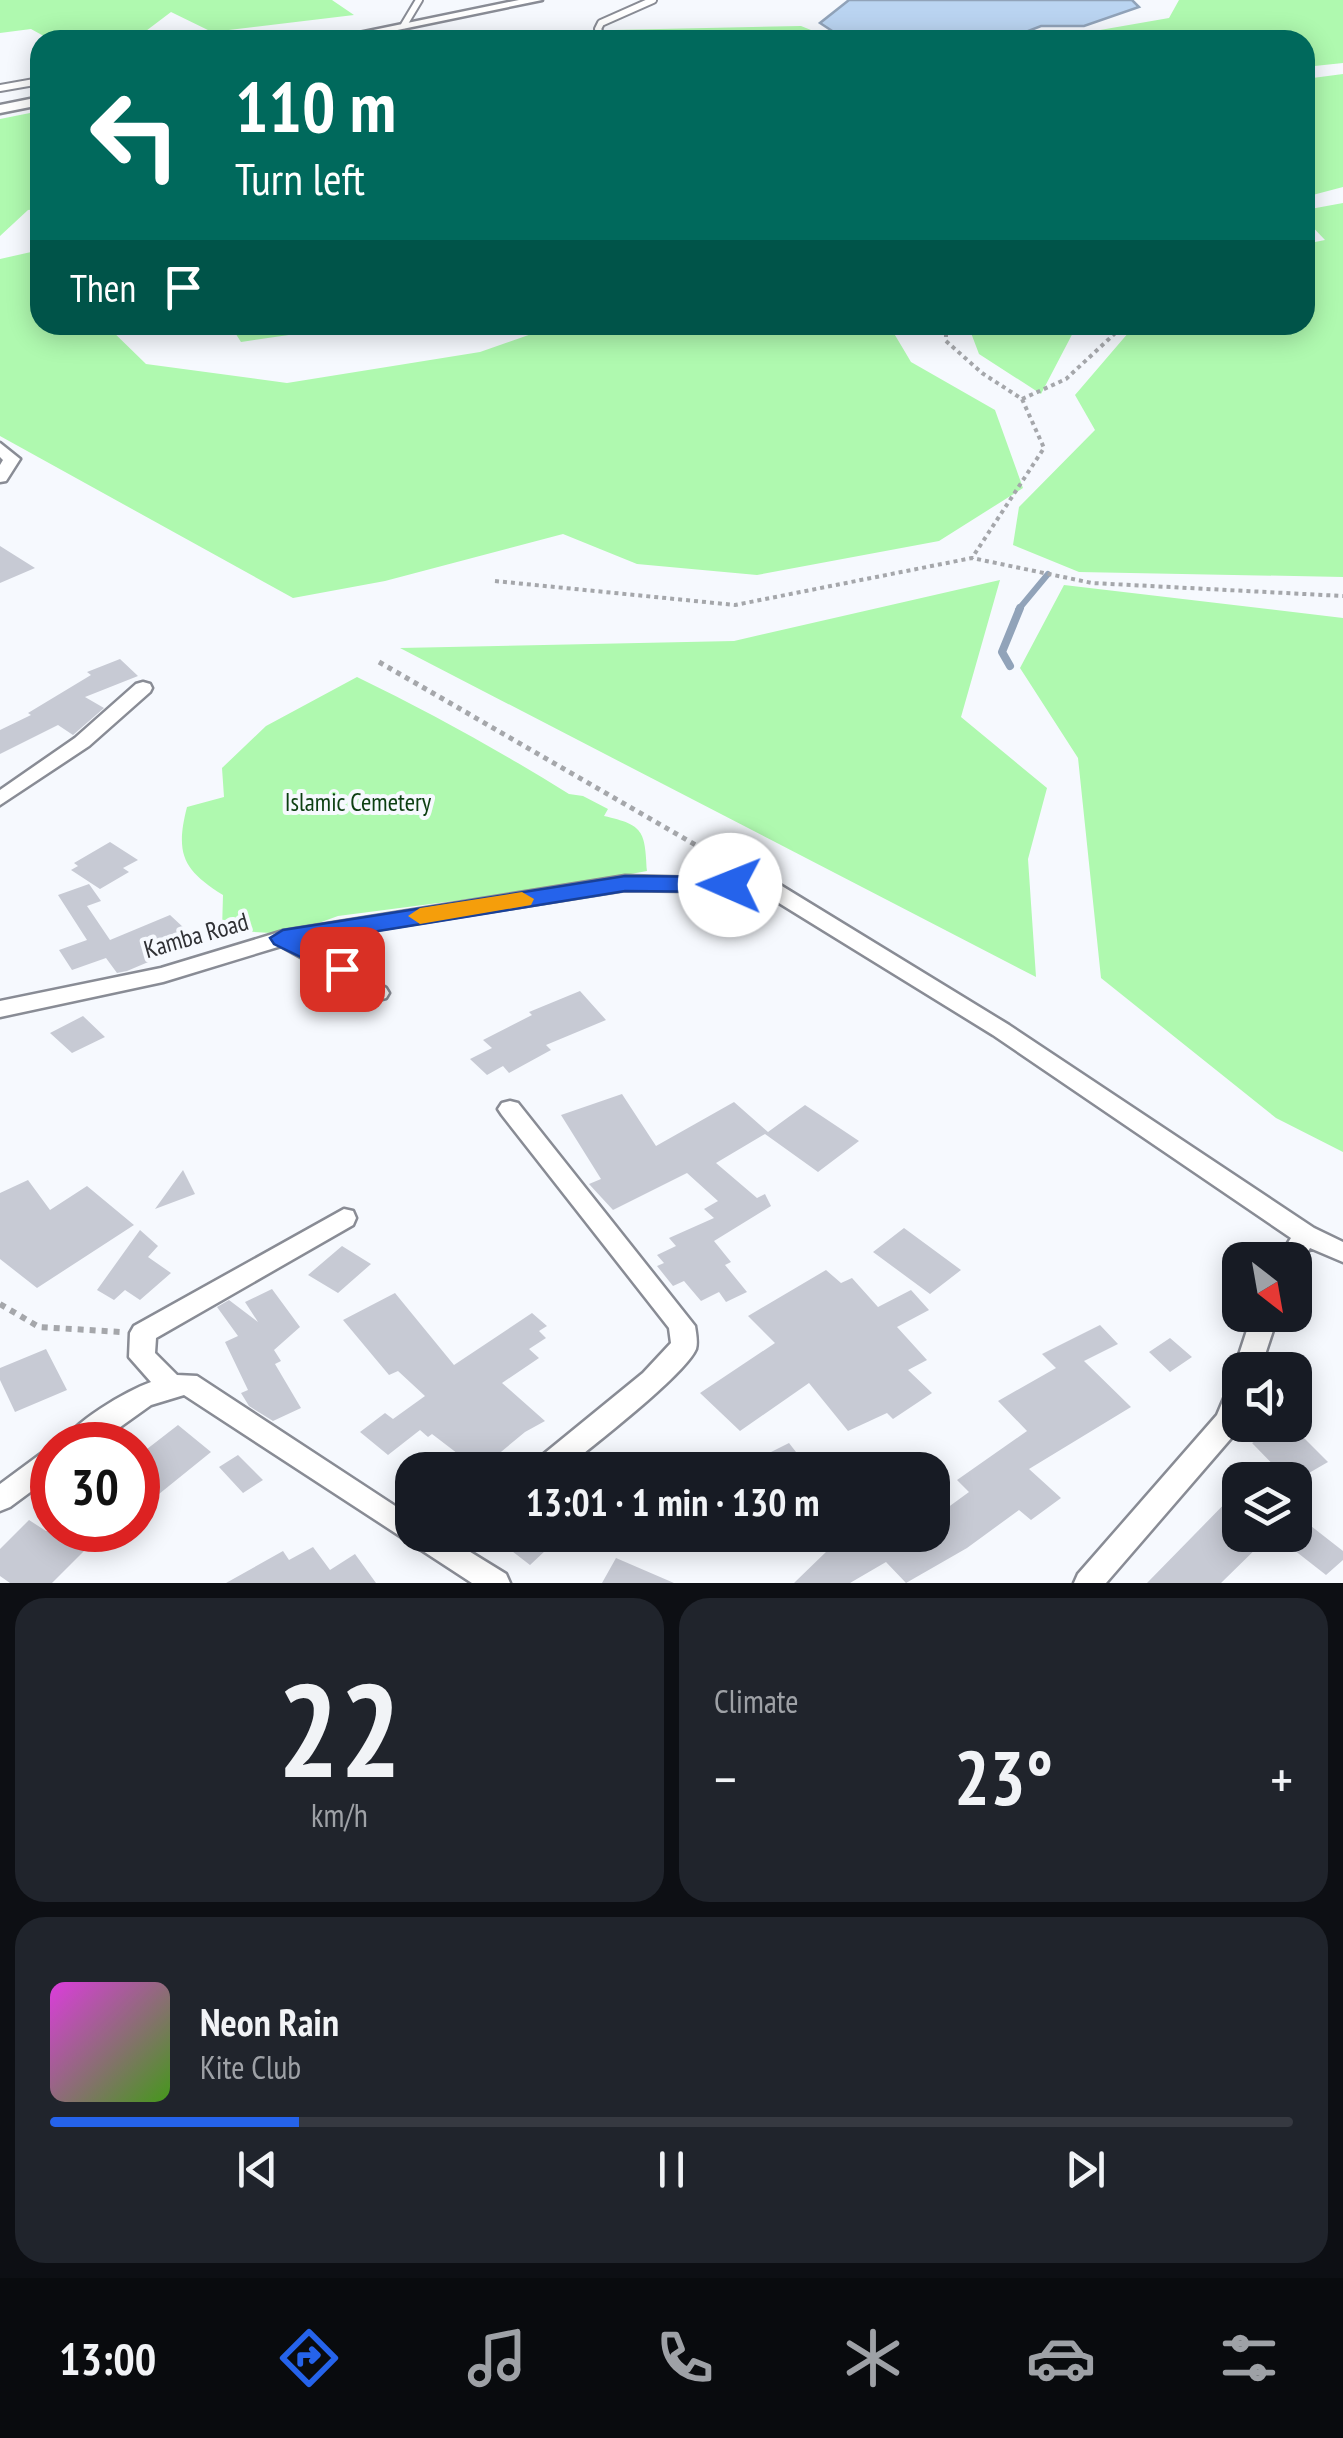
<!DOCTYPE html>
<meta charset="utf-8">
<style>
:root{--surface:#171b24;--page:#20242c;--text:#f1f3f6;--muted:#9ea1a6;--line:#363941;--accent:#2563eb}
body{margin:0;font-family:"PT Sans Narrow",sans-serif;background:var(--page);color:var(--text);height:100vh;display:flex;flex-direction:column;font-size:38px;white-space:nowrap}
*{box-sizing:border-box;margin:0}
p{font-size:32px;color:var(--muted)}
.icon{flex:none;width:55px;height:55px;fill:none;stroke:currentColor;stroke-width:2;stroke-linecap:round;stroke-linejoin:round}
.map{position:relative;height:1583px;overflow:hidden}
.side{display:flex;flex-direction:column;gap:15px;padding:15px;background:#0d0f14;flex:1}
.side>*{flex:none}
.hud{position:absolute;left:30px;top:30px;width:1285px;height:305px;border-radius:30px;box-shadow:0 5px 25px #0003;background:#00695c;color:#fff;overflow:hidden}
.needle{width:65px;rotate:149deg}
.tools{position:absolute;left:1222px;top:1242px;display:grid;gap:20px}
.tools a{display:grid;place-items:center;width:90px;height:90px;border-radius:20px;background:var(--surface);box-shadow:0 5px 25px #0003;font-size:50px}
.speed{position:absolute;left:30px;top:1422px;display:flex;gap:20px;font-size:50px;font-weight:700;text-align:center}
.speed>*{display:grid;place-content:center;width:130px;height:130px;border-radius:50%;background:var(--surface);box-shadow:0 5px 25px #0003;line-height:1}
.speed .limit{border:15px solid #d22;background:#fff;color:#111}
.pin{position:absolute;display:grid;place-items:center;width:85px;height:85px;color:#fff;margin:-42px;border-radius:20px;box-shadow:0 5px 15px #0006}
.me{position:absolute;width:110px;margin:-55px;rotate:271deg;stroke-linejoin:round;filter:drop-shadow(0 0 8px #0008)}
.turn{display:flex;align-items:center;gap:35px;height:210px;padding:0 40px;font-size:45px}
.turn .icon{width:130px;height:130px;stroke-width:2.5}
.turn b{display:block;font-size:70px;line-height:85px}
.then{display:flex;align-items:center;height:95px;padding:0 40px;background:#0003;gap:20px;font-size:38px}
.big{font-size:75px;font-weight:700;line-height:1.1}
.side .card{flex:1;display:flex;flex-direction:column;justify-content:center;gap:15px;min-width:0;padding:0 35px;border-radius:30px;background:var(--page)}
.side .dial{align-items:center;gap:0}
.dial b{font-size:130px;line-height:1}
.song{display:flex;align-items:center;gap:30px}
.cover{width:120px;height:120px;border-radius:15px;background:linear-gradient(135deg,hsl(300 70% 55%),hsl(100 70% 35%))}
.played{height:10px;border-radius:5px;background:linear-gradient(90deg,var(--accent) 20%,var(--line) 20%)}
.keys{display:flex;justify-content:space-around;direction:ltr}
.heat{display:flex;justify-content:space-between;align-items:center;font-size:55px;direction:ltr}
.side .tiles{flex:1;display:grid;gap:15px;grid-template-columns:1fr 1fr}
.card:last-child{grid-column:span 2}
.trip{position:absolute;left:395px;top:1452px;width:555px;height:100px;border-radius:30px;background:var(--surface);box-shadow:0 5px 25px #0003;font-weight:700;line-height:100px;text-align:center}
.menu{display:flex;height:160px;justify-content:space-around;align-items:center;background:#090b0e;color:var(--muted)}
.menu .icon{width:70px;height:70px}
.menu .current{color:var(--accent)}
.menu b{font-size:45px;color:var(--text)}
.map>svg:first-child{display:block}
</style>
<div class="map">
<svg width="1343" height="1583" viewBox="0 0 1343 1583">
<rect width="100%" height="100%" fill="#f6f9fe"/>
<!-- green -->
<path fill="#aff9af" d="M0,0h332l22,15 -142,17 -41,-20 -37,28h-83l-20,-11 -31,4z
M1179,0h164v63l-38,4v-27h-308l80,-6 92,-16z
M801,26l35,14h-213l-9,-10z
M1343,74v113l-38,10v-118z
M40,111v98l-12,1 -28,26v-117z
M1343,203v374l-264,-5 -66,-27 6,-38 76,-77 -20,-35 60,-70h170v-81l20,-4 -20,-21v-9z
M40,250v75h66l40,39 141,19 193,-31 77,-27h332l22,37 84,48 28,78 -84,53 -182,34 -120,-11 -74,-30 -178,47 -92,17 -293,-162v-177z
M230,325h128l-117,17z
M968,325h109l-36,69 -62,-40z
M1000,580l-39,137 86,71 -19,71 8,118 -636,-329 334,-7z
M1064,585l279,33v534l-67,-34 -175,-140 -23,-220 -58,-90z
M357,677c73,35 143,74 212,117l14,2 25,13 -4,7c40,9 41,15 43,55l-92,17 -217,28 -50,18 -66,-4 1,-35c-40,-25 -48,-41 -36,-88l37,-10 -2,-29 44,-42z"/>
<!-- water -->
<path fill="#bad4f1" stroke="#91a3b9" stroke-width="2.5" d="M849,0h283l7,7 -55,19h-43l-23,9 -58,5h-114l-26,-17z"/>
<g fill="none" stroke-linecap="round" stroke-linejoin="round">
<!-- stream-far1 -->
<path stroke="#91a3b9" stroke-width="6" d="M1018,610l30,-36"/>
<!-- stream -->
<path stroke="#91a3b9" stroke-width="8" d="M1010,666l-8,-14 18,-44"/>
</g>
<!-- building -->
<path fill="#c7cad4" d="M0,546l35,22 -35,15z
M120,659l18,17 -53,21 19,11 -31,27 -15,-10 -58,29v-24l31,-15 -3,-2 63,-38 -4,-3z
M110,842l28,18 -15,8 6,4 -29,17 -29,-19 7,-4 -4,-3z
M89,884l12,17 -14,5 23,34 60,-25 28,26 -71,30 -10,2 -11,-15 -34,12 -13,-20 28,-10 -29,-45z
M580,991l26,29 -60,25 5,5 -42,23 -6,-7 -16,9 -17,-16 22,-11 -9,-8 49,-25 -3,-3z
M83,1016l22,21 -33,16 -22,-20z
M622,1094l34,52 78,-44 34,30 37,-27 54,36 -41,31 -53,-38 -49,29 41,35 8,-4 6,12 -57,35 17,21 -6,3 22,27 -21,10 -7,-10 -18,9 -17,-20 -11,5 -16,-20 7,-3 -7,-8 19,-9 -7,-8 45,-20 -10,-9 14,-8 -31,-28 -74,37 -24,-26 12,-5 -40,-64z
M183,1170l12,24 -40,15z
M28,1180l22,30 37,-24 47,39 -97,63 -37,-29v-66z
M904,1228l57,42 -31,24 -57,-42z
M140,1230l18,16 -10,11 23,16 -31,27 -15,-10 -11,10 -17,-10z
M342,1246l29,18 -33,29 -30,-18z
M826,1270l15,13 11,-5 26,29 33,-17 18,20 -32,17 30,33 -19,10 24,23 -39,26 -6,-6 -39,18 -39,-48 -69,48 -40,-38 75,-50 -27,-27z
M272,1289l28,38 -26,23 7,11 -6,3 26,44 -28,13 -24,-15 -8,-13 7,-3 -23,-48 13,-6 -21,-29 12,-7 29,22 -13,-20z
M395,1293l59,72 78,-52 15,13 -8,5 7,7 -17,11 10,9 -37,25 43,38 -20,11 -46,38 -47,-36 -4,3 -8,-7 -32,25 -28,-23 25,-19 8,6 32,-23 -27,-25 -9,4 -46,-55z
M1100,1325l18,19 -34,17 47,46 -102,62 32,29 -30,22 -12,-10 -52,38 -61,35 -20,-21 -36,21h-56l34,-33 -13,-15h117v-16l37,-27 -12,-12 70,-49 -29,-30 58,-33 -14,-14z
M1170,1338l22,19 -22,15 -21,-20z
M46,1349l21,41 -52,22 -15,-32v-12z
M178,1425l33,27 -73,59v-55z
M1285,1425h6l37,37 -33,19 -7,-1 -36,-37z
M789,1443l21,27h-75z
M238,1455l25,25 -20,13 -24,-26z
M1240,1488v47h30l-49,48h-74z
M1302,1519l41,32v9l-17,15 -46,-36 15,-4v-10z
M29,1520l17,11 59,-1 -53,53h-42l-10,-7v-27z
M491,1535h71l-32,30z
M313,1547l17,23 25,-16 21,29h-150l57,-32 6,9z
M616,1558l58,25h-72z"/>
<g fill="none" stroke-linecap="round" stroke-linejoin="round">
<!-- service casing -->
<g stroke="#898c95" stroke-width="10">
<path id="service" d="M404,25l15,-25
M603,40l-5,-11 3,-6 52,-23
M0,88l40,-7"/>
</g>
<!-- minor casing -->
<g stroke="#898c95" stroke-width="5">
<path id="minor" d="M519,0h23l-193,40h-24z
M40,97v8l-40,8v-8z
M0,443l20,16 -14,22 -6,1v-17l3,-5 -3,-3z
M143,682l7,2 2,4 -2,4 -61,54 -89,59v-15l75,-52 61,-54z
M625,876l147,4 237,145 305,203 29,14v20l-33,-14 -11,19 -4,1v-8h-18l14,-22 -298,-203 -232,-143 -136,-2 -320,51 81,47 3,5 -3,5 -8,2 -97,-54 -118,36 -163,35v-16l161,-33 122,-37z
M510,1101l8,2 177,223c1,7 3,16 1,23 -11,26 -106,99 -133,121h-33l4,-8 109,-89 28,-30 -2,-15 -167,-213 -4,-6 4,-6z
M344,1209l9,2 3,7 -3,7 -197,113 -1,15 22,22 20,1 215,141v18h67l-12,15 39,24 4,9h-38l-288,-188 -33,10 -56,40h-34c12,-23 65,-54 90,-63l-22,-25 1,-24 4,-7z
M1252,1315h26l-18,55h-20v8l-6,-8z
M1240,1379l-1,50 -133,154h-32l4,-9 139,-159 14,-33z
M52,1450v26l-42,31 -10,4v-27l42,-31z"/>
</g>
<!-- path-far2 -->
<path stroke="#a5a7ab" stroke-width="4" stroke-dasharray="4 4" stroke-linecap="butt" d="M946,325v16l36,32 40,26 22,49 -72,110
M1022,399l44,-20 58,-54
M495,581l240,24 237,-47 120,25 251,13"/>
<!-- path-far1 -->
<path stroke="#a5a7ab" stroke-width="5" stroke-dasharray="5 5" stroke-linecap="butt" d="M379,662l353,204"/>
<!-- path -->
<path stroke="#a5a7ab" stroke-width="6" stroke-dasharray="6 6" stroke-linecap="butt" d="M0,1304l39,23 82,5"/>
<!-- service -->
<use href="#service" stroke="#fff" stroke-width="6"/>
<!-- minor -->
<use href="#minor" fill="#fff" fill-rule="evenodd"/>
</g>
<!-- route -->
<path fill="#2563eb" stroke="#184099" stroke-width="2.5" d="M625,876l105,1 12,8 -12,7 -105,-1 -315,51 41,21 3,6 -3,6 -9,2 -68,-33 -4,-6 13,-8z"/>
<!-- slow -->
<path fill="#f59e0b" d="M522,892l12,7 -3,6 -111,19 -12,-8 12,-8z"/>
<g text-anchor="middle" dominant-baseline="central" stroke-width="8" stroke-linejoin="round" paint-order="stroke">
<!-- park labels -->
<g font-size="25" fill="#0c3f11" stroke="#f6f9fe">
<text x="358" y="802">Islamic Cemetery</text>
</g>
<!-- street labels -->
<g font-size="25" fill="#303135" stroke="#f6f9fe">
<text transform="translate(196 935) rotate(-16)">Kamba Road</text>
</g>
</g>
</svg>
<div class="tools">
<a><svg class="needle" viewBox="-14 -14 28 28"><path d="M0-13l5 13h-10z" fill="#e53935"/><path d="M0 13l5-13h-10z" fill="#9ea1a6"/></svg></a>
<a><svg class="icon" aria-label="sound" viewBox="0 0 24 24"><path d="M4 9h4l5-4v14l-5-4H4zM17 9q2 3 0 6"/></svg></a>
<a><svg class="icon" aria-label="layers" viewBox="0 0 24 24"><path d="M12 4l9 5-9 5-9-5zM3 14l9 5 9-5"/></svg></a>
</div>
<div class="speed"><div class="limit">30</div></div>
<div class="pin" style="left:342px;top:969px;background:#d93025"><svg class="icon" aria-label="arrive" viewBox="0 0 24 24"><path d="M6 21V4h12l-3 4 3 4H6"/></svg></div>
<svg class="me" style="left:730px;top:885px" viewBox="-20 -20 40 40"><circle r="19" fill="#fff"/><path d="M0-13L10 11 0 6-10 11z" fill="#2563eb"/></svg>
<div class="trip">13:01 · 1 min · 130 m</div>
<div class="hud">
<div class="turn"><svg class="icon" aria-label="left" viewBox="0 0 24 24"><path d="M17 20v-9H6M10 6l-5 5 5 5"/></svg><div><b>110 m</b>Turn left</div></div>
<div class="then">Then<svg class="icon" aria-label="arrive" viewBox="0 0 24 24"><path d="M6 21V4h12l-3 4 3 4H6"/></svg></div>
</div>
</div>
<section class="side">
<div class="tiles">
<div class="card dial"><b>22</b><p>km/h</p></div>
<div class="card"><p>Climate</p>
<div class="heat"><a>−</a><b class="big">23°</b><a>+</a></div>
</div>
<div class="card">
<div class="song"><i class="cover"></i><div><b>Neon Rain</b><p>Kite Club</p></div></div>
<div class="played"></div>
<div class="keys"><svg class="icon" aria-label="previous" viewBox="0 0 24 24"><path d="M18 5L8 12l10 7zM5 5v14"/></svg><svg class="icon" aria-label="pause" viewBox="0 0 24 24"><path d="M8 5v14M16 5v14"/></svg><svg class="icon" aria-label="next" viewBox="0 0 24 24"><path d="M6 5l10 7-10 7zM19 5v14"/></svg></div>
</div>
</div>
</section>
<nav class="menu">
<b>13:00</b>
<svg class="icon current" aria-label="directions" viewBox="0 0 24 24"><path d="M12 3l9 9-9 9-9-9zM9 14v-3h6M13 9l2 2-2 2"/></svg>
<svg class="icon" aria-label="music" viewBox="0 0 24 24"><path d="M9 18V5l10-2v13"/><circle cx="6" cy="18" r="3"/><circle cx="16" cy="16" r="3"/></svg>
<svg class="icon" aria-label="phone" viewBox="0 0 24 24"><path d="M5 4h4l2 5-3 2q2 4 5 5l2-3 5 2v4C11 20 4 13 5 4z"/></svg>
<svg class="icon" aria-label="climate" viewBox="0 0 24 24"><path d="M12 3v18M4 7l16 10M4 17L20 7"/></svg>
<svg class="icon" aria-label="car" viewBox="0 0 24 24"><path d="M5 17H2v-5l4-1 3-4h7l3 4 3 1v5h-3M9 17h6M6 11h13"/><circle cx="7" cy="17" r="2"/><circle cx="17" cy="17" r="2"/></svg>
<svg class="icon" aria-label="filters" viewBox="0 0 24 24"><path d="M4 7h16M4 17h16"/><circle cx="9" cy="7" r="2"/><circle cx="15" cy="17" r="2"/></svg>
</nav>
